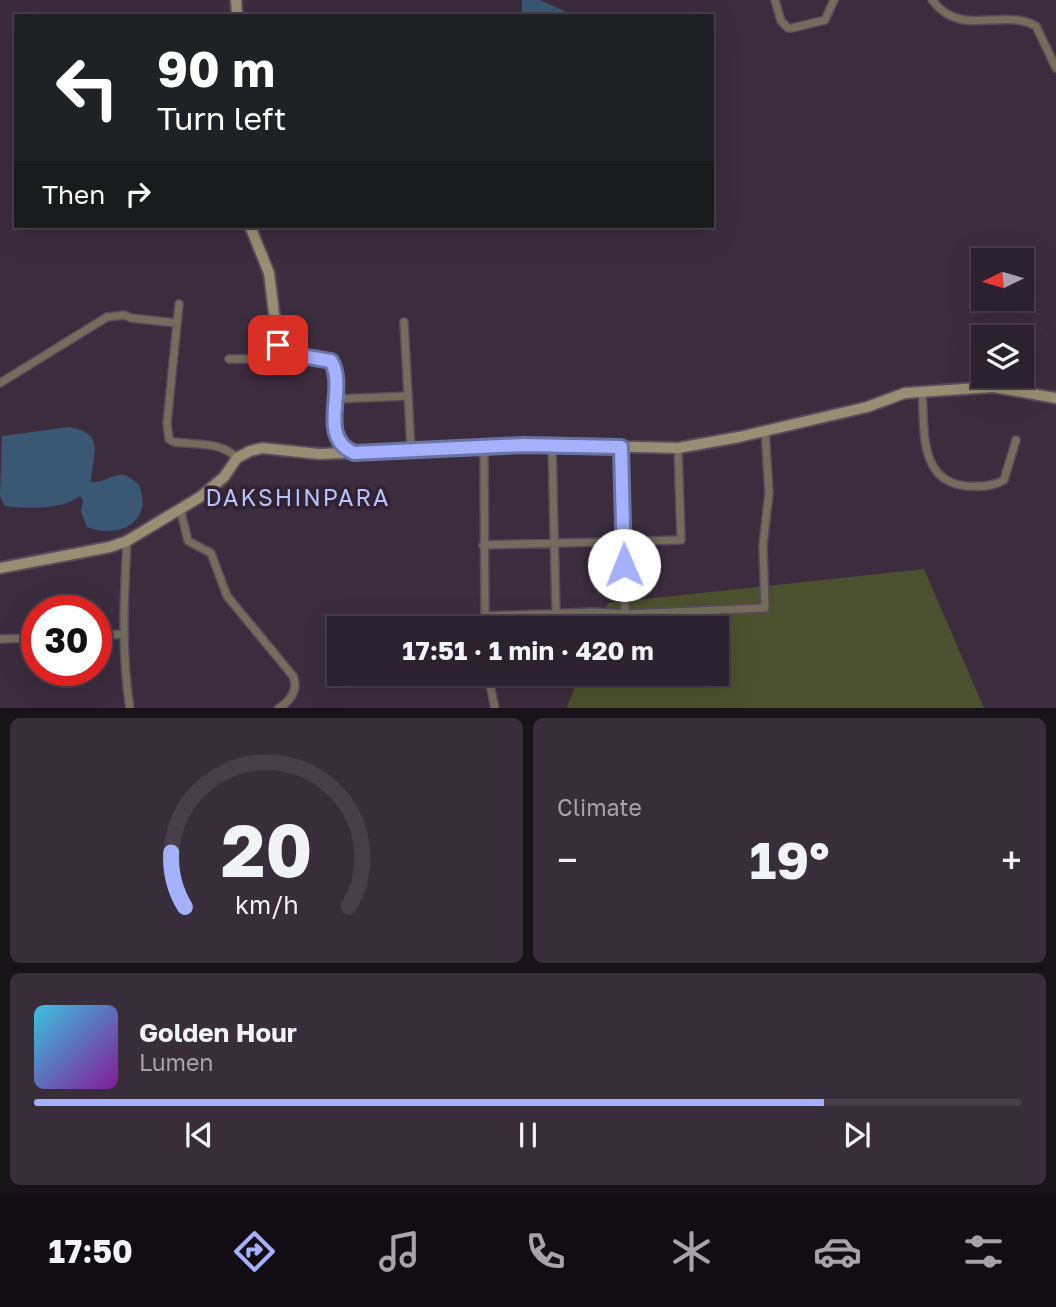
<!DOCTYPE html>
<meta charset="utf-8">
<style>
:root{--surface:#2c212e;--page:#382e3a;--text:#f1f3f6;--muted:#a6a3aa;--line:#483e4a;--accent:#a5b1fc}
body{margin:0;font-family:"Golos Text",sans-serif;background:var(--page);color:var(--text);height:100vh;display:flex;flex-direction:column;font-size:26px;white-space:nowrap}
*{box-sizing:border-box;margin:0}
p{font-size:23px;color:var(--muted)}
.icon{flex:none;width:38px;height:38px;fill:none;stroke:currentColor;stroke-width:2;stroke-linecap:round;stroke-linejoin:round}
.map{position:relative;height:708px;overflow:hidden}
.details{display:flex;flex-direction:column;gap:10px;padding:10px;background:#181219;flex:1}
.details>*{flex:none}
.hud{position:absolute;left:14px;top:14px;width:700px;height:214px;border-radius:0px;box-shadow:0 7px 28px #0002,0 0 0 2px var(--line);background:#202124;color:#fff;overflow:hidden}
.needle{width:46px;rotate:265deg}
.buttons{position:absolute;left:971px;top:248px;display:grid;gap:14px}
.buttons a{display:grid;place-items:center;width:63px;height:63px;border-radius:0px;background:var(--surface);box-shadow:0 7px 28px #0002,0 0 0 2px var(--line);font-size:35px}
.speed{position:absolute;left:21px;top:595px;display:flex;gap:14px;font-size:35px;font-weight:700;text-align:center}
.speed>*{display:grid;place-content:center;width:91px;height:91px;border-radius:50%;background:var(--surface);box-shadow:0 7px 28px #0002,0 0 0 2px var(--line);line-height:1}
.speed .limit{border:10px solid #d22;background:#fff;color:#111}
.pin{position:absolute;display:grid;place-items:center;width:60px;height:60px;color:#fff;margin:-30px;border-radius:14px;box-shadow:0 4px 10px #0006}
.me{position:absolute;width:77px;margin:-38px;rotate:359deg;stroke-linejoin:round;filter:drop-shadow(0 0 5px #0008)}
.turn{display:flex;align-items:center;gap:24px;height:147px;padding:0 28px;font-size:32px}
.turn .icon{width:91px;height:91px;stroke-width:2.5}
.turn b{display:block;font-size:49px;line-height:60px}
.then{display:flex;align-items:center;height:66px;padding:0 28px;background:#0003;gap:14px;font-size:26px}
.big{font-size:52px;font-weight:700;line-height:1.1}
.details .widget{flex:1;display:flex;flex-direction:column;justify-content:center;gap:10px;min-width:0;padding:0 24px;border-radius:10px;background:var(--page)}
.details .dial{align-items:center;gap:0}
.dial svg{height:182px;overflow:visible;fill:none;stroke:var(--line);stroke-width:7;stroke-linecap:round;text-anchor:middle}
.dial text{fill:var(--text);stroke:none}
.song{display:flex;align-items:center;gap:21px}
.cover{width:84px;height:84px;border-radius:10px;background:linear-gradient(135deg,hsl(190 70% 55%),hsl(290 70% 35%))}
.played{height:7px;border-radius:4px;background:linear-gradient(90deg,var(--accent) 80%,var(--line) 80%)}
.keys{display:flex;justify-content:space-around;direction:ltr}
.heat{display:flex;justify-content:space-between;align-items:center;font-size:38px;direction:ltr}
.details .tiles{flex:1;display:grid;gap:10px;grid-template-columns:1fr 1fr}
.widget:last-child{grid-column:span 2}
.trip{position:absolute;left:327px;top:616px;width:402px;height:70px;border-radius:0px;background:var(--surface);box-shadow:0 7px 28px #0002,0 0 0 2px var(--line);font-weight:700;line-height:70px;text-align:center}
.tab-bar{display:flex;height:112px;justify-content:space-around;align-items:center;background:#120d12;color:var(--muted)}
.tab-bar .icon{width:49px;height:49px}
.tab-bar .current{color:var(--accent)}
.tab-bar b{font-size:32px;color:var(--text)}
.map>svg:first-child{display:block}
</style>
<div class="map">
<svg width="1056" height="709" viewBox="0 0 1056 709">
<rect width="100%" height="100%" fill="#3b2c3e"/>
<!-- green -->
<path fill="#4b512e" d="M924,569l60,139 -418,1 14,-35h138v-46h-120l10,-25z"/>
<!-- water -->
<path fill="#3a5773" d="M522,0h18l35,16h-53z
M69,427c38,6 23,29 22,55 22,1 26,-19 48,3 2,7 5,15 3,22 -5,25 -36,28 -55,20l-6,-16 2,-11 -3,-4c-17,14 -54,13 -75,10l-5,-10 2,-60z"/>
<!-- building -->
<path fill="#563e34" stroke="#8f7469" stroke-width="2" d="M251,326l17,1 -4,23 -15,-1z"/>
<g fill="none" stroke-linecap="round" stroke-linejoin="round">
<!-- street casing -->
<g stroke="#594b5c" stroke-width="10">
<path id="street" d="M775,0l6,21 7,7h4l33,-8 9,-20
M932,0c29,39 70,7 104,26l20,42
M179,304l-12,119 2,16 5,3c22,3 46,-1 63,16
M404,322l7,127
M229,359h27l12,-4 8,-17
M0,383l107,-66 17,-2 7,3 46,5
M922,392c3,37 -4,89 44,94 13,1 26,1 38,-6l12,-40
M335,399l73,-3
M552,445l4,167
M621,447l4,167
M484,449l1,179
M180,508l8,33 23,12 16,43 66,80c6,14 -3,25 -15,33
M127,541c-3,57 -6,111 3,168
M483,545l198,-5 -3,-92
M485,616l110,-4 30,2 140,-6 -2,-63 6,-52 -4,-63
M96,636l26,-2
M0,639l37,-1
M488,674l7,35"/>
</g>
<!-- secondary casing -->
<g stroke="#594b5c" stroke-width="14">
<path id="secondary" d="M236,0l1,16
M250,226l19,47 9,72 12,9 41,7c17,28 -15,76 23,92
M0,568l110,-21 17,-6 73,-44 24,-20 13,-19 13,-7 12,-3 57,6 233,-9 126,3 61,-11 128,-30 38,-14 88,-6 63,11"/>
</g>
<!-- street -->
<use href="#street" stroke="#746d5d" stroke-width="7"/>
<!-- secondary -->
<use href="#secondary" stroke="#988e74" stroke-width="10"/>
</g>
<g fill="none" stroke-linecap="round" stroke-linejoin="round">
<!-- route casing -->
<g stroke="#6b73a4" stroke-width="18">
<path id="route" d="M278,345l12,9 41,7c17,28 -15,75 23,92l169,-8 98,2 3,118"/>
</g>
<!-- route -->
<use href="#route" stroke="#a5b1fc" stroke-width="12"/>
</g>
<g text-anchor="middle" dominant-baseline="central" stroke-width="7" stroke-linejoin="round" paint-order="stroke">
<!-- neighbourhood labels -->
<g font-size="23" letter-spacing="2" fill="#b7c1fa" stroke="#312233">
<text x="298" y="497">DAKSHINPARA</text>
</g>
</g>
</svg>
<div class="buttons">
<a><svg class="needle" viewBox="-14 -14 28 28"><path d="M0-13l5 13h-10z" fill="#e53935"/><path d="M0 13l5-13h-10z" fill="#a6a3aa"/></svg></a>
<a><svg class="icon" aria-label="layers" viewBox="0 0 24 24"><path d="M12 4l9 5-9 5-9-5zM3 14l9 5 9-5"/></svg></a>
</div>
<div class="speed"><div class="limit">30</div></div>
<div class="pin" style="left:278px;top:345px;background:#d93025"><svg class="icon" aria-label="arrive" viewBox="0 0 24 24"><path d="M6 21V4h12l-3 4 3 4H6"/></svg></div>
<svg class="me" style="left:624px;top:565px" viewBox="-20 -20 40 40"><circle r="19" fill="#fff"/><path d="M0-13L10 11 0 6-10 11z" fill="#a5b1fc"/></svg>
<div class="trip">17:51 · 1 min · 420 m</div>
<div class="hud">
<div class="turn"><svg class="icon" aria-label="left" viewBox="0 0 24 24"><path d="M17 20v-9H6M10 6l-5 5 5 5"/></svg><div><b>90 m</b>Turn left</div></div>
<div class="then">Then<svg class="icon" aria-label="right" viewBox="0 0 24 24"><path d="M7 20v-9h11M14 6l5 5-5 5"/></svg></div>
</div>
</div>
<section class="details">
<div class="tiles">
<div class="widget dial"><svg viewBox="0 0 100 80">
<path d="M14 69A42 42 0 1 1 86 69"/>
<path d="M14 69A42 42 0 0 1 8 45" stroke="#a5b1fc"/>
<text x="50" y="56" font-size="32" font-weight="700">20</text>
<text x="50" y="72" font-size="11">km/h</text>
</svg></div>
<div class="widget"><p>Climate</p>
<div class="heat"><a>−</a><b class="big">19°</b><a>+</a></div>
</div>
<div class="widget">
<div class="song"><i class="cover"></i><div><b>Golden Hour</b><p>Lumen</p></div></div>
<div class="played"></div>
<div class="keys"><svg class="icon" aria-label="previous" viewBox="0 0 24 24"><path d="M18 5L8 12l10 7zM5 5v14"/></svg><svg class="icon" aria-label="pause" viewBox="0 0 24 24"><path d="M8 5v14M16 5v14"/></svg><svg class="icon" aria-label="next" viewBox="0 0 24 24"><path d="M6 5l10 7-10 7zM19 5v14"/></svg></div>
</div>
</div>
</section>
<nav class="tab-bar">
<b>17:50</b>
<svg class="icon current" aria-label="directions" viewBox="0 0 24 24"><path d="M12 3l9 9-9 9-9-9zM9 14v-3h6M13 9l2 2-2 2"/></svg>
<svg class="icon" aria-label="music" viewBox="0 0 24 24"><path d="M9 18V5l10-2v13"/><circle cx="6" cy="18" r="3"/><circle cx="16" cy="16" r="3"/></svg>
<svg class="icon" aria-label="phone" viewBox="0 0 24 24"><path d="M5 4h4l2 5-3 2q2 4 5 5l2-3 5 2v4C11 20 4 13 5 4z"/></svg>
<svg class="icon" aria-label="climate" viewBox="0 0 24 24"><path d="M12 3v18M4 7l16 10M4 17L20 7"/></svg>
<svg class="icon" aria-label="car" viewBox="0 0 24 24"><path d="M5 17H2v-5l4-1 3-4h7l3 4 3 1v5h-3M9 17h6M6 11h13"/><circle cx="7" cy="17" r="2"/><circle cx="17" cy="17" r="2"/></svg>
<svg class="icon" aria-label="filters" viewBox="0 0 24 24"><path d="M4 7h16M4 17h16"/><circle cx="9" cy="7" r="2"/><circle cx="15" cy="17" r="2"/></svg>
</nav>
